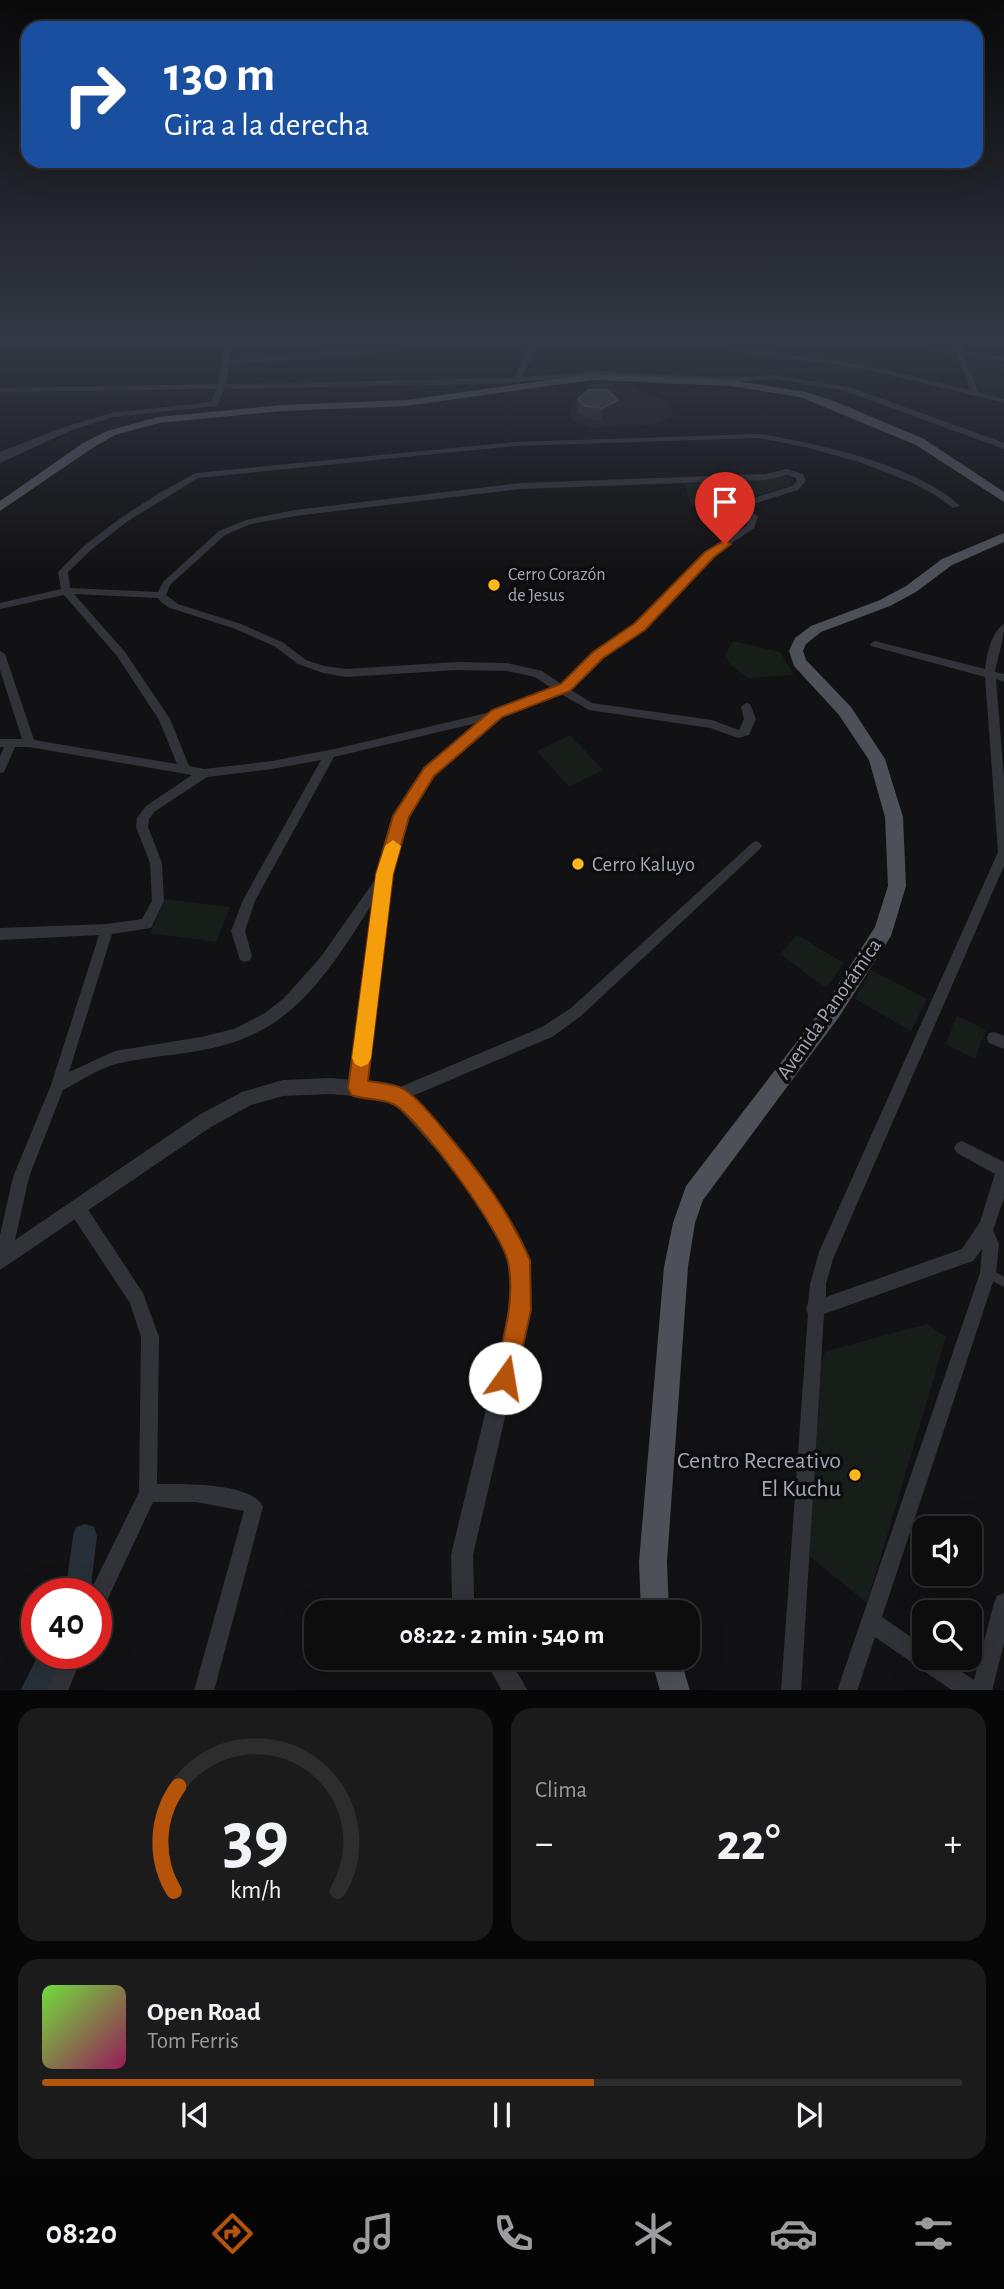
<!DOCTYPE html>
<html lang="es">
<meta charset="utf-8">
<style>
:root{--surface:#0e0d0e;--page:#1c1b1c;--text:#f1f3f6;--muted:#9b9c9e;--line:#2e2d2e;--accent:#b45309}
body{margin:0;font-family:"Alegreya Sans",sans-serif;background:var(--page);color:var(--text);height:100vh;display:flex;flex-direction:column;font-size:26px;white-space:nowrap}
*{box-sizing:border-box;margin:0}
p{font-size:23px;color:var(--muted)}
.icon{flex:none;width:38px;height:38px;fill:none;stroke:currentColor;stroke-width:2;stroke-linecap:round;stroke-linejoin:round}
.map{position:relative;height:1690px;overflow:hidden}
.panel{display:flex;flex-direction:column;gap:18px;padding:18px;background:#080708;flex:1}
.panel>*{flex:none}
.banner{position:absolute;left:21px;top:21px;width:962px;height:147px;border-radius:21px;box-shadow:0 7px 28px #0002,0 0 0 2px var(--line);background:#1a4fa0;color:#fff;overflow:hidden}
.fabs{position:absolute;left:912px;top:1516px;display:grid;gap:14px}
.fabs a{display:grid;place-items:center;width:70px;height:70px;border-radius:14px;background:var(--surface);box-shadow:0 7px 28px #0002,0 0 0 2px var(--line);font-size:35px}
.speed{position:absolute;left:21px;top:1578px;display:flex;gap:14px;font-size:35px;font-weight:700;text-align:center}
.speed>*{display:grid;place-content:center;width:91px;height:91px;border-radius:50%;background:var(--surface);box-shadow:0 7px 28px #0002,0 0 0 2px var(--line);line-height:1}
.speed .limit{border:10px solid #d22;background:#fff;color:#111}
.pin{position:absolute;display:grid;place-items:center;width:60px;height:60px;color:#fff;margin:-72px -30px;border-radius:50% 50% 50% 0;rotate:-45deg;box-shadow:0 0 7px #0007}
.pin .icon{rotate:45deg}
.me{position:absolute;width:77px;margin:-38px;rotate:13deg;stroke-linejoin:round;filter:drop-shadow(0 0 5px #0008)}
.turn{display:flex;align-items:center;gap:24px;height:147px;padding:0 28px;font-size:32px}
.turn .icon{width:91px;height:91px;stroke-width:2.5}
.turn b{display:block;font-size:49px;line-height:60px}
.big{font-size:52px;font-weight:700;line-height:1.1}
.panel .tile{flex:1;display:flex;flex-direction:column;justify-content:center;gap:10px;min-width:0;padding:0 24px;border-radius:21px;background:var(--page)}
.panel .dial{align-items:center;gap:0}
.dial svg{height:182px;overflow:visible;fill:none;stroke:var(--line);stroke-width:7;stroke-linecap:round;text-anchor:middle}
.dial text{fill:var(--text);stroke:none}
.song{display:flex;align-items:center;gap:21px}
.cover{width:84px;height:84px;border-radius:10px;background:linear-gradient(135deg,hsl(100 70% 55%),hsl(330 70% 35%))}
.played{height:7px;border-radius:4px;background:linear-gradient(90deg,var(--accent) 60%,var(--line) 60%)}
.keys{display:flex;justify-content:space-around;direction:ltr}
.heat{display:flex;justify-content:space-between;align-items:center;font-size:38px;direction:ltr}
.panel .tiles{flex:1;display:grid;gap:18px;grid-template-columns:1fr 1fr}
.tile:last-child{grid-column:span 2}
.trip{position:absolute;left:304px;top:1600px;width:396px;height:70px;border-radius:21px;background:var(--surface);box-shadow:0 7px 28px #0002,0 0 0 2px var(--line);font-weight:700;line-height:70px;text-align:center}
.menu{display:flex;height:112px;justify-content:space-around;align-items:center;background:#060506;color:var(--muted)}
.menu .icon{width:49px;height:49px}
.menu .current{color:var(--accent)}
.menu b{font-size:32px;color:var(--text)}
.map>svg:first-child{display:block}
</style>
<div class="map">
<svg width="1004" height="1691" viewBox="0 0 1004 1691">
<rect width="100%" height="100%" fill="#121113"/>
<!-- built -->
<path fill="#1e1d20" d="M615,383h17l12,9 20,8 9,11 -1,6 -16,7 -67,4 -17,-7 -1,-13 4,-6 13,-6 -2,-11z"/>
<!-- green -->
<path fill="#171e19" d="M975,361l29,3v36l-24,-5 -10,-33z
M788,476l4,3 -2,6 -56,18 -43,2 -6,-21z
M733,641l47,11 14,23 -46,3 -17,-13 -6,-10z
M570,735l33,35 -34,17 -32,-36z
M165,899l65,8 -14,35 -66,-9z
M797,935l47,28 -18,25 -46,-34z
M871,970l56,29 -16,32 -56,-32z
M957,1016l29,14 -11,29 -30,-15z
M927,1324l19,13 -79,266 -63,-51 3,-154 19,-47z"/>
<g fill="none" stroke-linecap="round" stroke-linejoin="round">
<!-- canal -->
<path fill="#273038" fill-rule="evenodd" d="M85,1524l9,3 3,9 -7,58h-25l8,-58 3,-9z
M39,1654h27l-18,37h-28z"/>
<!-- service -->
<path stroke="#323339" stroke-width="9" d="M988,1273l16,9"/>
<!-- minor -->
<path fill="#323339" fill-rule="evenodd" d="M226,338h8l-4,22 248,-22h29l-4,2 -274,25 -3,19 288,-6 19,-40h8l-19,39 81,-6 128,7 43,-3 76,12 154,56v6l-159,-58 -71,-12 -43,3 -128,-7 -111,9 -268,5 -7,17 -104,11 -43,14 -70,32v-11l64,-25 48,-14 99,-11 5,-13 -216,3v-4l218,-4z
M653,338h20l192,27 105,25 -13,-36 -99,-16h19l78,12 -4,-12h8l4,13 41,6v4l-39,-6 13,37 26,7v4l-139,-34 -208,-29z
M758,434c56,8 161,32 202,72l-7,2 -18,-13 -22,-12 -54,-21 -54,-15 -47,-9 -243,8 -317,32 -70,43 -36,28 -24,23 2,16 88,4 5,-10 56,-51 27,-11 49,-10 226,-27 244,-9 22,-5 16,5 3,7 -8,9 -54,17 14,9 -4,12 -41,28 -69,72 -42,29 -31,33 21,13 120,17 27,10 5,-11 -3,-12 5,-4 4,1 6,15 -7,16 -11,3 -28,-10 -121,-18 -28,-16 -61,23 -67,58 -26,42 -16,57 -28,219 -5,2 -5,-2 -2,-5 24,-189c-31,49 -65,108 -119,134 -43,22 -94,20 -140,31 -19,5 -35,17 -53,26l-34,87 -18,81 -2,6 -6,2 -3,-1v-30l13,-58 38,-92 48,-150 -99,5v-12l107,-4 35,-5 10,-18 -2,-38 -14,-36 1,-9 9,-12 46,-31 -163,-28h-14l-11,25 -4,1v-17l4,-9h-4v-8h22l-22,-69v-19l5,3 29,86 143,24 -18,-44 -42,-64 -53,-61 -64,14v-6l61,-14 -3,-17 27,-27 37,-28 39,-25 35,-19 319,-31zM787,475l9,3 1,3 -5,5 -58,18v4l14,9 -1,8 -40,27 -71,72 -42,29 -31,32 -21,-14 -35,-8 -50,-1 -111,7 -22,-3 -18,-6 -24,-18 -41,-18 -63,-20 -12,-9 4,-10 55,-50 26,-11 44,-8 226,-27 244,-9zM74,594l84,4 4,5 8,5 63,20 41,18 24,18 25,9 23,4 111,-7 50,1 28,6 18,12 -58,22 -156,37 -67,13 -68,8 -15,-3 -19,-47 -45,-67zM481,722l-56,47 -30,47 -16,58 -59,84 -36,40 -19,15 -31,16 -33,8 -86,14 -46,21 43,-138 39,-6 13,-27 -2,-38 -14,-36 1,-8 5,-7 53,-35 65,-8 49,-9 -78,140 -12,31 9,29 5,2 5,-2 2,-4 -7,-25 10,-30 79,-144z
M1004,624c0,17 -6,31 -9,48l9,2v8l-8,-3 8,99v88l-171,393 -7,25v13l136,-48 18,-27 15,-48 -38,-21 -3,-5 3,-5 5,-2 42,21v36l-11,32 6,14 -3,29 -114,344 42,29v11h16l34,23 20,-77 3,-7 7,-3v50l-12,48h-39l-78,-54 -18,54h-20l143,-418 2,-24 -9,12 -6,2 -143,51 -23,377h-20l27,-377 -2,-5 2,-6 2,-19 9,-32 179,-400 -13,-175 -114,-31 -1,-2 5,-3 110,28c2,-14 6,-37 19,-45z
M756,841l4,2 2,3 -2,3 -179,167 -29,21 -149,63 -5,2 -5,-2 -2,-5 2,-5 149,-63 29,-19 181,-165z
M994,1032l10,4v13l-15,-6 -2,-5 2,-5z
M77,1200l6,2 60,91 16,44 -2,147c24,0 96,-2 106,23l-49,184h-20l50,-180 -48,-9h-43l-50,107 -7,3v-18h-7l50,-102 2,-155 -11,-34 -59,-89 -2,-6 2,-6z
M63,1654h20l-15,37h-21z"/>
<!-- tertiary -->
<path fill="#323339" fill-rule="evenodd" d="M330,1078l46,4 28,7 71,79 30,45 23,47 2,50 -57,245 1,43 6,14h-22l-6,-14 -1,-43 59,-245v-49l-17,-36 -30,-45 -70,-78 -17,-4 -46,-4 -47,2 -32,9 -40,22 -211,143v-20l199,-135 43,-23 41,-12z
M483,1657h25l20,34h-26z"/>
<!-- primary -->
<path fill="#4e5058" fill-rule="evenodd" d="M592,374l138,6 76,12 28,9 90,38 80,53v10l-88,-57 -116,-48 -70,-11 -138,-6 -186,26 -123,5 -124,12 -44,12 -24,14 -91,62v-10l83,-58 24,-12 51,-14 125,-12 123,-5z
M1004,533v9l-52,23 -36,27 -26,14 -69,26 -15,12 -3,7 3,9 45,47 34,52 18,58 3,69 -15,50 -52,81 -136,183 -8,23 -7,44 -21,295 2,50h-28l-2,-50 25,-295 9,-44 13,-37 139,-181 50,-78 13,-41 -3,-69 -16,-57 -30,-45 -45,-49 -5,-15 6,-13 16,-12 69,-26 26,-14 36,-27z
M651,1657h29l10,34h-30z"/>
</g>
<!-- wall -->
<path fill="#2d2d31" d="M578,399l40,1 -2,12 -14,8 -17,-2 -8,-7z"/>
<!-- shaded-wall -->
<path fill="#1d1c1f" d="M618,400l-2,12 -14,8 1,-12z"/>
<!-- building -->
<path fill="#393a3f" stroke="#4a4b52" stroke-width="2" d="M589,390h18l11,10 -15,8 -18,-2 -7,-7z"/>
<!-- sky -->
<linearGradient id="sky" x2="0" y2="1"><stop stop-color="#0a090a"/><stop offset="0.59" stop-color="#333844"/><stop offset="1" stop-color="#333844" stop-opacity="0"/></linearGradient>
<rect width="1004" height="575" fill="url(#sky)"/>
<!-- route -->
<path fill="#b45309" stroke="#753606" stroke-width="2" d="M725,540l6,4 -17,13 -69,73 -42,28 -33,33 -68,26 -68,59 -25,41 -16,57 -25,207c11,2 27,2 37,9 15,10 27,26 38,39 35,41 66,82 87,131l1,50 -15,68 -3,8 -8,4 -8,-4 -3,-8c8,-37 22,-77 14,-116 -5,-28 -90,-146 -115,-158 -12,-6 -29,-4 -42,-9l-3,-7 28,-214 17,-58 31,-48 68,-58 69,-26 32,-32 42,-29 70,-71z"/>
<!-- slow -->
<path fill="#f59e0b" d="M393,840l8,6 -8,28 -22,184 -3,6 -7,3 -6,-3 -3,-6 24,-184 9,-28z"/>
<!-- markers -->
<g fill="#ffb71e" stroke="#0d0d0e" stroke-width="2.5">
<circle cx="494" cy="585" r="7"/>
<circle cx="578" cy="864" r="7"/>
<circle cx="855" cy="1475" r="7"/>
</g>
<g text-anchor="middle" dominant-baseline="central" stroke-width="7" stroke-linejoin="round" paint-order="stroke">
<!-- far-poi labels -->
<g font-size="18" fill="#a2a7b5" stroke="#0d0d0e" text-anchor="start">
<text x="508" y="575">Cerro Corazón<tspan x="508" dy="21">de Jesus</tspan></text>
</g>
<!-- poi labels -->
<g font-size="21" fill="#a2a7b5" stroke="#0d0d0e" text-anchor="start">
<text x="592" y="864">Cerro Kaluyo</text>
</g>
<!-- street labels -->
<g font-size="21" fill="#a2a7b5" stroke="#0d0d0e">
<text transform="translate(829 1009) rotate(-55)">Avenida Panorámica</text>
</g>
<!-- near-poi labels -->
<g font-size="24" fill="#a2a7b5" stroke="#0d0d0e" text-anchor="end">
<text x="841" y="1461">Centro Recreativo<tspan x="841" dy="28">El Kuchu</tspan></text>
</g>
</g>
</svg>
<div class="fabs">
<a><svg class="icon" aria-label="sound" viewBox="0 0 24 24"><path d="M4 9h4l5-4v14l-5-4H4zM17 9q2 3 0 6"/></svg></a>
<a><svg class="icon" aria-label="search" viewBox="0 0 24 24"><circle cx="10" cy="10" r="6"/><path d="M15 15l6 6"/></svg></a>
</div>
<div class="speed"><div class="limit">40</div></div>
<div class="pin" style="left:725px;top:544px;background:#d93025"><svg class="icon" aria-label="arrive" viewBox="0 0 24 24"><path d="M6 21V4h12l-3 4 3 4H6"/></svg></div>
<svg class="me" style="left:505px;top:1378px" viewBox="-20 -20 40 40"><circle r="19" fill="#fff"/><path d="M0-13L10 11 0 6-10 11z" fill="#b45309"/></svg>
<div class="trip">08:22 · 2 min · 540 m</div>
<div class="banner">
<div class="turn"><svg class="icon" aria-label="right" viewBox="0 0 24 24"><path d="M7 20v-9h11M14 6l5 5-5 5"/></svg><div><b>130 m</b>Gira a la derecha</div></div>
</div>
</div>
<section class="panel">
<div class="tiles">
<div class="tile dial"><svg viewBox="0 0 100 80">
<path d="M14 69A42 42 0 1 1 86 69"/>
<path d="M14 69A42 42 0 0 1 16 23" stroke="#b45309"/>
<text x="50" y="56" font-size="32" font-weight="700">39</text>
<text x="50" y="72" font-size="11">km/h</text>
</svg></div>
<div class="tile"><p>Clima</p>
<div class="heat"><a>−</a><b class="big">22°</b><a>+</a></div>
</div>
<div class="tile">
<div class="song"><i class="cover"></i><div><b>Open Road</b><p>Tom Ferris</p></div></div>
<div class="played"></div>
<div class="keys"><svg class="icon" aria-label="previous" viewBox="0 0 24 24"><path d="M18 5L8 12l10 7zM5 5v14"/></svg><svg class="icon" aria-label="pause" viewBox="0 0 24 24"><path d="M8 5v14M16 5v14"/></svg><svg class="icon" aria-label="next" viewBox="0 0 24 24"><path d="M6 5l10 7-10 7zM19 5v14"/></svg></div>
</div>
</div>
</section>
<nav class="menu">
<b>08:20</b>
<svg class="icon current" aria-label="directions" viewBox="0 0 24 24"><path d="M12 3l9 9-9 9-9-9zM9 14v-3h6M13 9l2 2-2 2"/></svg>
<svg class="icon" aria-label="music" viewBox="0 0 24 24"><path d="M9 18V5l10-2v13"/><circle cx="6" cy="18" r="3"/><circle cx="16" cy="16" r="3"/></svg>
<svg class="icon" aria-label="phone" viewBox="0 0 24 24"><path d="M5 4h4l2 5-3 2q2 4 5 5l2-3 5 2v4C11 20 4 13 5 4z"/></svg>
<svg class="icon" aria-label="climate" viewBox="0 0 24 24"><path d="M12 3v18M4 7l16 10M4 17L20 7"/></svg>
<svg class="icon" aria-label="car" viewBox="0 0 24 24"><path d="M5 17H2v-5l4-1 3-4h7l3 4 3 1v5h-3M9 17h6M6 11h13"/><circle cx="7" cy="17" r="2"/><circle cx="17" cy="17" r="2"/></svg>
<svg class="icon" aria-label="filters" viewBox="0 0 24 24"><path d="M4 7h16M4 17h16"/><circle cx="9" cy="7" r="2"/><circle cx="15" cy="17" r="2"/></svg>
</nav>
